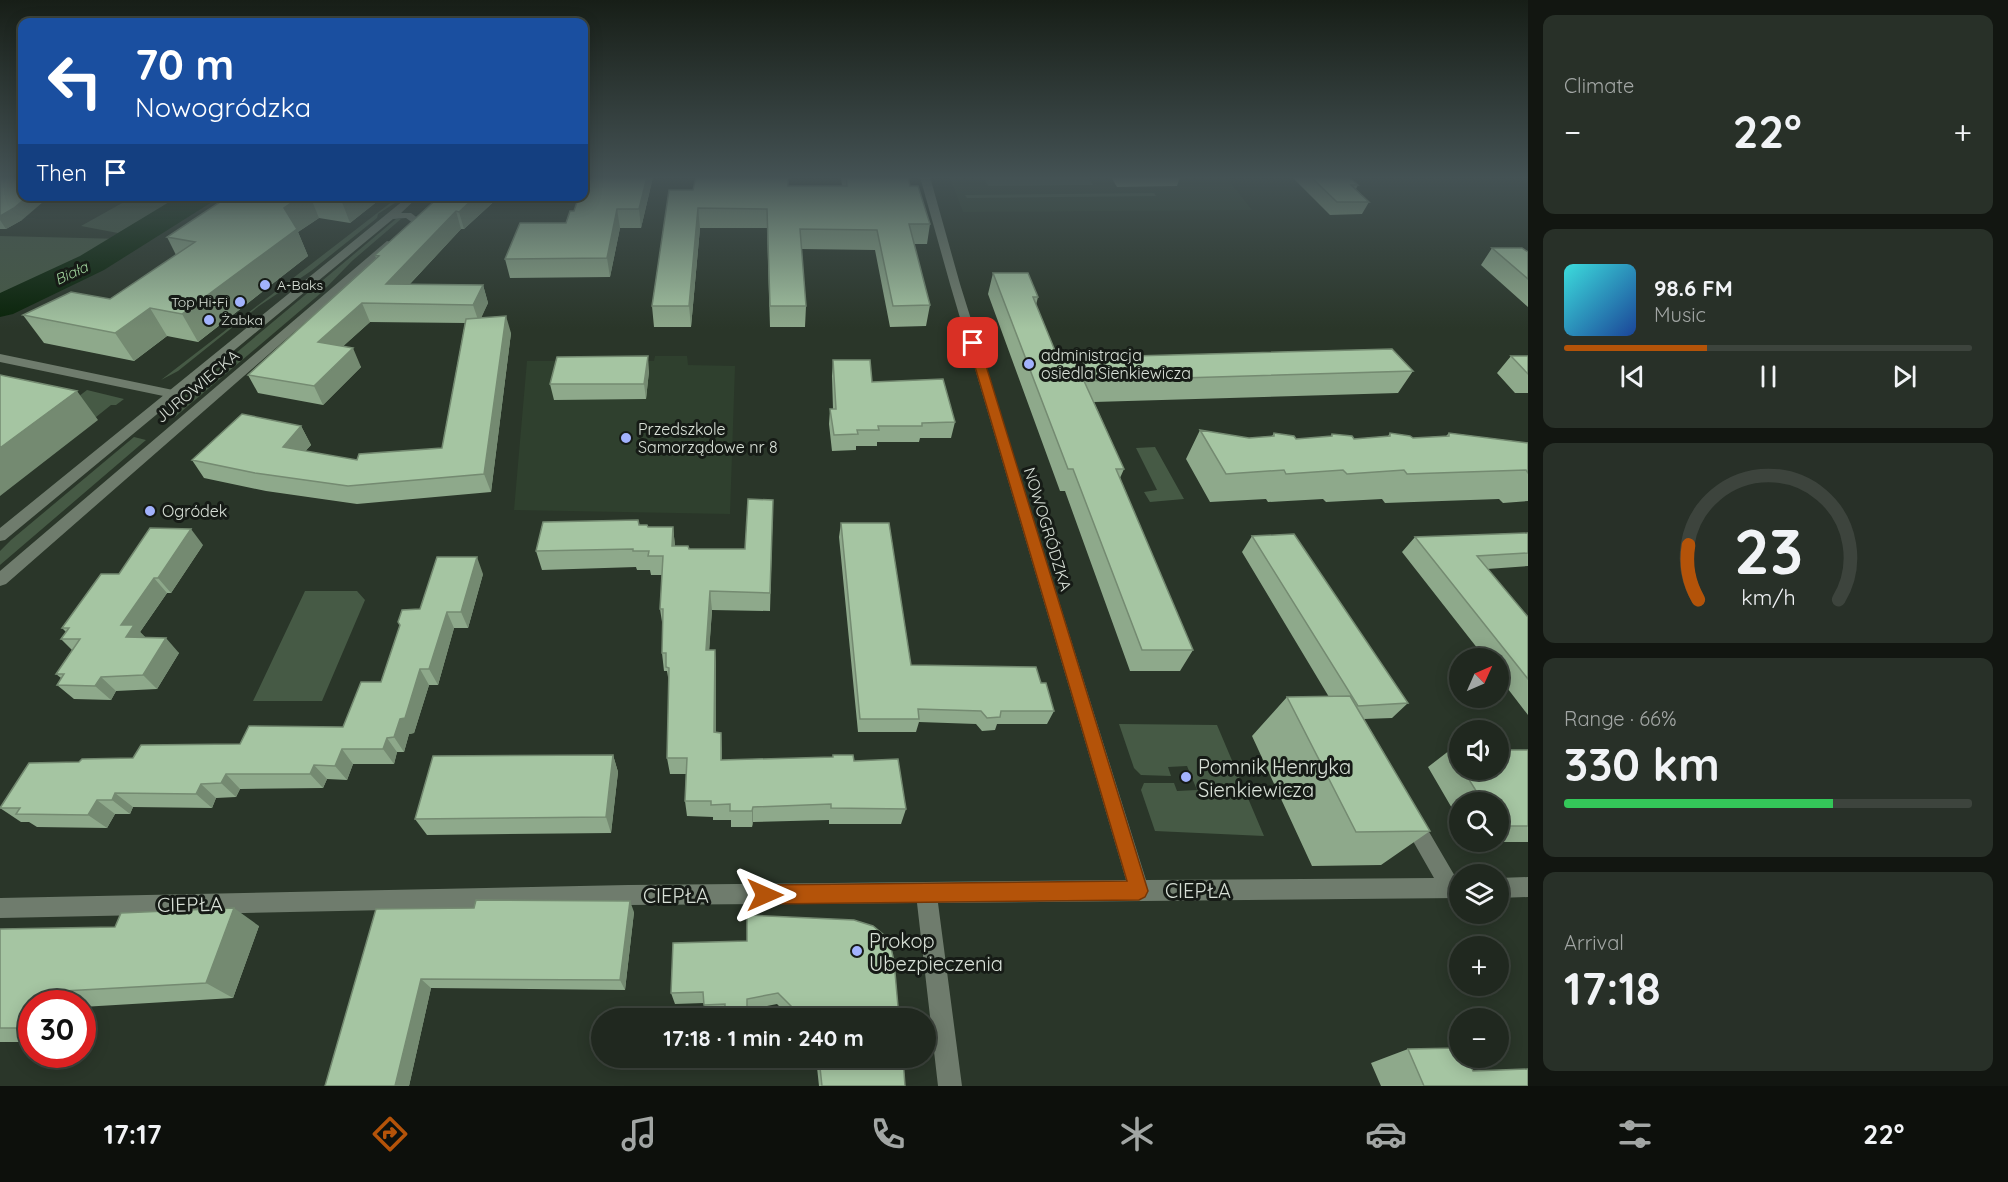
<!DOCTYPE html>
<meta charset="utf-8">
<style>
:root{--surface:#20281f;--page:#283028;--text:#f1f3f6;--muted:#a2a6a4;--line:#3d443d;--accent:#b45309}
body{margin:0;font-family:Quicksand,sans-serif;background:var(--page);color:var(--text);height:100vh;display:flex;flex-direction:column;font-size:22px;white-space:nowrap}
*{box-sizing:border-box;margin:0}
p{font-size:20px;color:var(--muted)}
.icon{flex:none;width:33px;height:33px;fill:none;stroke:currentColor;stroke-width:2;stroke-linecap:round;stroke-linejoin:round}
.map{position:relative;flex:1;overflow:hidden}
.side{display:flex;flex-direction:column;gap:15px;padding:15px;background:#121611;width:480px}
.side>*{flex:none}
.guide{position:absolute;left:18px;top:18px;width:570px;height:183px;border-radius:12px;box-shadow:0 3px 15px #0003,0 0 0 2px var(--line);background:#1a4fa0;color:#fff;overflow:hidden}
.needle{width:39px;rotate:45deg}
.controls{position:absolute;left:1449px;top:648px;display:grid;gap:12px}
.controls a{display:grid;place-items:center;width:60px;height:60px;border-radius:50%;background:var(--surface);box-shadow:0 3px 15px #0003,0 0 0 2px var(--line);font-size:30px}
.speed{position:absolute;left:18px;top:990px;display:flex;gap:12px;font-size:30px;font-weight:700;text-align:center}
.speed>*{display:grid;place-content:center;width:78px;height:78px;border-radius:50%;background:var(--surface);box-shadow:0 3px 15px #0003,0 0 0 2px var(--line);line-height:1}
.speed .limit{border:9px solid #d22;background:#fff;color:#111}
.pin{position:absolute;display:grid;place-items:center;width:51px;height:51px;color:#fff;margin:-26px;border-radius:12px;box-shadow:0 3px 9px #0006}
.me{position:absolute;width:66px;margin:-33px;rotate:90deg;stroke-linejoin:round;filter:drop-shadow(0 0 4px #0008)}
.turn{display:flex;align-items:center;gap:21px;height:126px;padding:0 18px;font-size:27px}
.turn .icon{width:78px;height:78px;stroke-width:2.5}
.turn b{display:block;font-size:42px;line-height:51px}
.then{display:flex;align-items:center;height:57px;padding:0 18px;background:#0003;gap:12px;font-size:22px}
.big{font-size:45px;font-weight:800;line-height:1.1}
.side .widget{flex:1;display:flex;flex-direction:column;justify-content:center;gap:9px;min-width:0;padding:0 21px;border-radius:12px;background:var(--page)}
.side .dial{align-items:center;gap:0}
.dial svg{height:156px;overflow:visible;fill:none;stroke:var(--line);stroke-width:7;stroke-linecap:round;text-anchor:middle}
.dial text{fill:var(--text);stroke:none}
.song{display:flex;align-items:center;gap:18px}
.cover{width:72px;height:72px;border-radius:9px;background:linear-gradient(135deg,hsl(180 70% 55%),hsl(220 70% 35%))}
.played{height:6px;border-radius:3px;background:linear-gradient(90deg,var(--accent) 35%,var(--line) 35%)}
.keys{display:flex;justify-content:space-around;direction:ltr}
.heat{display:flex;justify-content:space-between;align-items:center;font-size:33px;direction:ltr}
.charge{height:9px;border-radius:4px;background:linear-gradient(90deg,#34c759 66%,var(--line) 0)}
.trip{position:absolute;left:591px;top:1008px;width:345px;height:60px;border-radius:30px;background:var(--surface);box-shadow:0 3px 15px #0003,0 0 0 2px var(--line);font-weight:800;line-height:60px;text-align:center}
.tabs{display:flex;height:96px;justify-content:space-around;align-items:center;background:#0d100c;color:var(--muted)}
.tabs .icon{width:42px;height:42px}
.tabs .on{color:var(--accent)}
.tabs b{font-size:27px;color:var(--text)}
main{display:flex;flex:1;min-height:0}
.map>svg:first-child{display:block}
</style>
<main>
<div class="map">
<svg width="1528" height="1086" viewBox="0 0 1528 1086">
<rect width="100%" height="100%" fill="#2a3629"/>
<!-- built -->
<path fill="#2f402e" d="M950,177h276l26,33 -289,2z
M655,356h32l1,9 47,1 -5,148 -216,-4 13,-149h127z"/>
<!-- green -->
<path fill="#465a45" d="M984,177h104l5,8 -105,1z
M1154,193l2,3 -189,2 -2,-3z
M133,197h47l-62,36 -37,-7z
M398,197h6l-26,17 -1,4 -66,53 -52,35 -81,65 -17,9z
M396,219h5l-49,42 -31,32 -146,124 -12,-3z
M0,236l123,3 -123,59z
M87,390l37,9 -8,6h-5l-15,12 -34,-8z
M134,437l12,3 -146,125v-14l11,-11z
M1155,447l29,52 -34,3 -6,-10 13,-2 -21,-42z
M305,591h52l8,9 -43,101h-69z
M1119,724l98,1 47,111 -109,-5 -14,-41 3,-7h30l3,8 20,-1 -10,-24 -19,1 3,9 -30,-1 -7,-7z"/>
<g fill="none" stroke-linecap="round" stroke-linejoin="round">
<!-- river -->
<path fill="#082307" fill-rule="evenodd" d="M179,196h37l-4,6 -108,68 -91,44 -13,3v-24l80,-37z"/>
<!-- minor -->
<path fill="#6f7c6d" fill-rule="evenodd" d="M920,177h10l30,107 186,596 288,-2 -33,-58 3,-7 7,-2 7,2 38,65h4v20l-522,5 24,183h-24l-21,-183 -289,2 -628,13v-20l628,-13 498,-5 -176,-596z
M0,354l173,36 6,4 -6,4 -173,-36z
M1528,877v20l-30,1v-20z"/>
<!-- tertiary -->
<path fill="#6f7c6d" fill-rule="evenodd" d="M409,196h10l-18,17h10l8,6v4h-6l-7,-5 -13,1 -388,321 -5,1v-13z
M387,241l9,2 -390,341 -6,2v-15z"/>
</g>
<!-- wall -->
<path fill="#8ea98b" d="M0,177l22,43 -16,9h-6z
M586,177h67l-12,51h-21l-10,49 -100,1 -5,-19 61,-36 8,-12z
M841,177h67l2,9 20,38 -3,20h-13l16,61 -4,21 -36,1 -15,-77 -74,-1 5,57 -1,21h-35l-3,-99h-67l-9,99h-37l-2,-21 41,-116 95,-4h54z
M1111,177h69l-3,9 -60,1z
M1292,177h57l9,8 -2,4 13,13 -7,12 -32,1z
M229,196h155l-34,27 -31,-5 -21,14 10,24 -110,86 -31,-6 -33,25 -90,-18 -21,-28 87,-16 66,-44 -9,-18z
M440,196h60l-36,33h-3l-51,55 73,1 5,18 -7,14 30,16 -20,159 -134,12 -91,-13 -62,-13 -12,-18 109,-34 10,19 -6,6 52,9 85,-12 23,-125 -95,-1 -27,24 18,21 -38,38 -65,-12 -10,-18 128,-117 -1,-3z
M1492,248l36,4v55l-47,-42z
M993,273l45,24 -2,8 22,53 355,13 -15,22 -304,9 30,67 -4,9 73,172 -13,21h-50l-65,-180h-5l-72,-197z
M1511,356h17v37h-13l-18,-20z
M833,360l39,22 83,40 -4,16h-31l-1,4h-42v4h-21v4l-24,1 -3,-27 1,-15h3l-1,-33z
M649,371l-3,28 -92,1 -4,-16z
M1200,430l49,8 23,-2 2,-3 22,6 34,-2 2,-3 22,5 34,-3 2,-3 23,5 33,-2 3,-3 79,10v58l-25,2 -4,-4 -114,4 -3,-4 -56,3 -3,-3 -55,3 -2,-3 -56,3 -24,-43z
M773,500l-3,111 -58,-1 -3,40h6l1,18v64l6,18v10l132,1 52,48 -5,15h-72v-4l-76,2 -1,5h-21v-7h-18v-3l-26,-1 -2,-15 1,-27h-16l-3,-16 2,-75 -2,-12h-3l-2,-18v-31l-2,-13 2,-34h-11l-1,-5h-13l-1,-3 -94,3 -6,-19 103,-26 9,2h25l2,19 14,3h56z
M841,523l70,142 130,18 13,28 -7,13h-50l-2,6 -13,1 -6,-7 -57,-2 -3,10h-58l-19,-195z
M1528,533v33l-41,3 41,48v98l-30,-39v-18h-13l-83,-106 13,-15z
M1252,536l156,167 -16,15 -28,1 66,112 -49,34 -69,1 -60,-130 35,-39h42l-87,-145z
M203,545l-32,48h-4l-27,39 5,5 34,16 -22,36 -41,2 -5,9 -37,-1 -17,-14 4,-7 -5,-4 16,-24 -11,-11 5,-7 -4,-4z
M483,574l-15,54h-14l-16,57h-9l-15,48 -5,1 -5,18h-7l-3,12h-41l-6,16 -20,-1 -4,9 -83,1 -4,8 -20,1 -4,10 -79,-1 -3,7h-15l-8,14 -70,-1 -8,-5h-8l-21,-14 79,-46 54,-4 107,-14 103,-17 38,-45 39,-73z
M1450,750h10v20h38l30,-20v92h-57h27v-40h-38v20l-32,-55z
M613,755l5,17 -7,61 -184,2 -12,-16z
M376,909l258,3 -9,78 -194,-2 -22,98z
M259,926l-26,72 -151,9v-3h-50v38h-32v-113z
M673,943l226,75h-108l-14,-14 -52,10 -19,1 -2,-12 -29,1 -4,-11z
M1408,1049l65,22 55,15h-147l-10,-23z
M816,1058h87l2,28h-86z"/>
<!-- shaded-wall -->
<path fill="#748a71" d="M647,177h6l-12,51 -2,-19z
M28,196h22l-28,24 -16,9 -6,-9v-4z
M301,196h9l9,22 -21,14 10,24 -110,86 -16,-28 102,-106z
M384,196l-34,27 -10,-26 1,-1z
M476,196h24l-36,33 -5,-17z
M698,208l2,20 -9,99 -2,-21z
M617,209l3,19 -10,49 -3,-19z
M456,211l5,18 -68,73 -7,-18z
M483,285l5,18 -9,20 -6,-18z
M362,303l8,19 -43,39 -9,-19z
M150,308l17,28 -33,25 -19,-28z
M506,316l5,17 -20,159 -7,-18z
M353,348l8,19 -38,38 -9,-19z
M648,356l1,15 -3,28 -2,-15z
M77,391l21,29 -98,76v-48z
M301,426l10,19 -18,20 -10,-18z
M673,527l2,19h-3z
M191,529l12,16 -32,48 -13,-15z
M477,557l6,17 -15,54 -7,-16z
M154,578l13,15 -27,39 8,8 -22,-3 -5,-12z
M710,591l2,19 -4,58 -2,-18z
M447,612l7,16 -16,57 -9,-16z
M166,638l13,15 -22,36 -14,-14z
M715,650l1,18v81l-2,-17z
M420,669l9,16 -15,48 -5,1 -5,18 -10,-15 6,-18z
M101,677l15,14 -5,9 -16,-14z
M721,733l1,17v26l-1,-16z
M387,738l10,14 -3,12 -11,-15z
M342,749l11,15 -6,16 -12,-14z
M613,755l5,17 -7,61 -5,-16z
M314,765l13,14 -4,9 -13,-14z
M226,774l14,15 -4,8 -15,-14z
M201,784l15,14 -4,10 -16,-14z
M115,793l18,14 -3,7 -18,-14z
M97,800l18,14 -8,14 -19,-13z
M753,807v15l-1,5v-16z
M630,901l4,11 -9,78 -5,-10z
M234,908l25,18 -26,72 -27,-15z
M421,979l10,9 -22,98h-14z
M46,992l27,12h-33z
M32,1020v9l-4,-1z"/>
<!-- building -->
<path fill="#a5c5a2" stroke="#748a71" stroke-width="1.5" d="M0,177h22v19h6l-14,12 -14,8z
M586,177h61l-8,32h-22l-10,49 -102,1 15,-36h46l4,-12h4l5,-15h5v-13z
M696,177h92v9h59l-1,-9h62l2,9h8l12,38h-21l21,81 -37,1 -16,-76 -77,-1 6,77h-36l-3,-97 -69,-1 -9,98h-37l17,-116h24z
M1311,177h38l9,8h-7l18,17h-32z
M229,196h72l-17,12 13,21 -115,85 -32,-6 -35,25 -92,-18 48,-23 39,7 85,-57 -28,-5z
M440,196h36l-17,16 -3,-1 -70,73 97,1 -10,20 -111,-2 -44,39 35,6 -39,38 -66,-11 131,-119 -4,-1z
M1492,248h30l6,4v27z
M993,273h35l10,24h-5l25,61 334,-9 21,22 -329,10 40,88h-8l77,181h-51l-69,-181h-5z
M506,316l-22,158 -136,12 -93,-13 -63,-13 50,-46 59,12 -18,21 74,13 2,-6 83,-6 24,-129z
M648,356l-4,28h-94l7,-27z
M1511,356h17v18z
M833,360h37l2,22 71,-3 12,43 -33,1v3h-44l1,4h-22l1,4 -24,1 -4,-26h6z
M0,375l77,16 -77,57z
M1200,430l49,8 25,-2v-3l20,3 2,3 36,-3v-2l20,2 2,3 36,-3v-3l20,3 3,2 36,-2v-3l79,10v30l-2,-3 -119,4 -3,-4 -57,4 -4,-4 -57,4 -2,-4 -58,4z
M748,499l25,1 -3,93 -60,-2 -4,59h9l-1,82 7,1v27l112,-3v-2h20l1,6 44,-2 8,50 -75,-1v-4l-78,3 -1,4h-22v-7l-19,1v-4h-26l2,-43h-20l2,-90 -3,-1v-14h-4l1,-44h-3l3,-53h-15l1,-5h-16v-2l-97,2 7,-29 95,-2 1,5h8l1,2h25l-1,19h16l1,3h56z
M841,523h48l22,142 125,2 5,16h5l8,28h-53l-1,6 -13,1 -6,-7 -63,-2 1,10h-59z
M150,528l41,1 -33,49h-4l-33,47h13l-8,12 40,1 -23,37 -42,2 -6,9 -38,-1 7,-11h-8l24,-35h-19l8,-11h-7l39,-54h18z
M1528,533v20l-51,3 51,61v62l-113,-142z
M1294,534l114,169 -50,3 -106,-170z
M437,557h40l-16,55h-14l-18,57h-9l-15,49 -5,1 -6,18 -7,1 -4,11h-41l-7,17 -21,-1 -4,9h-84l-5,9 -20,1 -5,10 -81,-1 -3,7h-15l-9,15 -72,-1 4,-6h-20l29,-45 50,-1 3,-3 51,-1 8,-13 99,-1 9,-18 94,1 18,-45h20l19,-57 -2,-3 4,-12 18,-1z
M1350,696l80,135 -74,1 -69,-135z
M1450,750h10v15z
M1498,750h30v76h-30v-24h-15l-20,-32h35z
M613,755l-7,62 -191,2 18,-63z
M476,900l154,1 -10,79 -199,-1 -26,107h-70l51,-177 98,-1z
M234,908l-28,75 -160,9 -6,12h-8v16l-4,8h-28v-99l115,-2 6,-14z
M747,915l107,5 19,6 11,9 7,13 3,13 5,57h-96l-25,-25 -31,6v19h-22v-14l-21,1 -1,-13 -32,1 2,-50 74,-2z
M1460,1048v10h7l6,13 55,-2v17h-104l-16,-37z
M819,1058h84l2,28h-83z"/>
<!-- sky -->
<linearGradient id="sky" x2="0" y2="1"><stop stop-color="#171e17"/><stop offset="0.54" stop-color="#445254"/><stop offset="1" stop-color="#445254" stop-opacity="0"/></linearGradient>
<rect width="1528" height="329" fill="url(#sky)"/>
<!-- route -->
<path fill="#b45309" stroke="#753606" stroke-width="1.5" d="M973,340l6,3 169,548 -3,6 -6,3 -374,4 -6,-3 -3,-6 3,-7 6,-3 362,-4 -159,-538z"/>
<!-- markers -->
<g fill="#a2b2fd" stroke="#161b16" stroke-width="2">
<circle cx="265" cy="285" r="6"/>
<circle cx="240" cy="302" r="6"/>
<circle cx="209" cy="320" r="6"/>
<circle cx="1029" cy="364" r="6"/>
<circle cx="626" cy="438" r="6"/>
<circle cx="150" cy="511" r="6"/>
<circle cx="1186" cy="777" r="6"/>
<circle cx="857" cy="951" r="6"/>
</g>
<g text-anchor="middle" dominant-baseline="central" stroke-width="6" stroke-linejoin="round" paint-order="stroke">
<!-- far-poi labels -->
<g font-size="14" fill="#d8e0d7" stroke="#161b16" text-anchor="start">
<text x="277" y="285">A-Baks</text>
<text x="228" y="302" text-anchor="end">Top Hi-Fi</text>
<text x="221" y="320">Żabka</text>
</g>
<!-- far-water labels -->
<g font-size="15" font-style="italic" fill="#9fd19b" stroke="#161b16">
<text transform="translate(71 273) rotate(-25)">Biała</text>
</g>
<!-- poi labels -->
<g font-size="16" fill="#d8e0d7" stroke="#161b16" text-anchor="start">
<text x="1041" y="355">administracja<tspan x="1041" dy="18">osiedla Sienkiewicza</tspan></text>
<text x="638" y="429">Przedszkole<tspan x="638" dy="18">Samorządowe nr 8</tspan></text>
<text x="162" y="511">Ogródek</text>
</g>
<!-- street labels -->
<g font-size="16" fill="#d8e0d7" stroke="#161b16">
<text transform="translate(197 386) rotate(-40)">JUROWIECKA</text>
<text transform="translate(1048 529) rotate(73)">NOWOGRÓDZKA</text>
</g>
<!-- near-poi labels -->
<g font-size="20" fill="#d8e0d7" stroke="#161b16" text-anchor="start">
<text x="1198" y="766">Pomnik Henryka<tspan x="1198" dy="23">Sienkiewicza</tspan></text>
<text x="869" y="940">Prokop<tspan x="869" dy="23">Ubezpieczenia</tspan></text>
</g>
<!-- near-street labels -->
<g font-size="20" fill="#d8e0d7" stroke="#161b16">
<text x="1198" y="890">CIEPŁA</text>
<text x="676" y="895">CIEPŁA</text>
<text transform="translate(190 904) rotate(-1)">CIEPŁA</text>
</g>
</g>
</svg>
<div class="controls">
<a><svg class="needle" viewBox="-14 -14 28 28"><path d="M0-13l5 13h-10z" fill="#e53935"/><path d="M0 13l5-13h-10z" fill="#a2a6a4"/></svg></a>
<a><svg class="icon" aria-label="sound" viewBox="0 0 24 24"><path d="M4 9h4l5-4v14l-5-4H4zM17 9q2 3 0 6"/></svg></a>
<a><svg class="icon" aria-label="search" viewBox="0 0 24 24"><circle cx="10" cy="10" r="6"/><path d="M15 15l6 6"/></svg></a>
<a><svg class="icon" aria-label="layers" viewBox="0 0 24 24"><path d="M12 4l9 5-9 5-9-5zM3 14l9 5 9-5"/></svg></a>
<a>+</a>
<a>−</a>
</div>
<div class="speed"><div class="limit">30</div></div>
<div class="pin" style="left:973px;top:343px;background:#d93025"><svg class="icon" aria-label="arrive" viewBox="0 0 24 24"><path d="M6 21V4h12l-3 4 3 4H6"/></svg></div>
<svg class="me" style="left:765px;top:895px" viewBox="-20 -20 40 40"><path d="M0-17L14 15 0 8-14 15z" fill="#b45309" stroke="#fff" stroke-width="4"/></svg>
<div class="trip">17:18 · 1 min · 240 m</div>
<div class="guide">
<div class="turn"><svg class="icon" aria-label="left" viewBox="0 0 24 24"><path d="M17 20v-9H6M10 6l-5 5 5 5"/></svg><div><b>70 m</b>Nowogródzka</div></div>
<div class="then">Then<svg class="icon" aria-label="arrive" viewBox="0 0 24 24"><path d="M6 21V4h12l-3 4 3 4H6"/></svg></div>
</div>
</div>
<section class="side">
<div class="widget"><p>Climate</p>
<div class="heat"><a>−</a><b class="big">22°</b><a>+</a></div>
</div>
<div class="widget">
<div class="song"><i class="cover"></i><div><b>98.6 FM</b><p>Music</p></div></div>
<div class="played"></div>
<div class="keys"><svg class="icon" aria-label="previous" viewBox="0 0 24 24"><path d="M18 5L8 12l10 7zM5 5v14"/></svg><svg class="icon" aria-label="pause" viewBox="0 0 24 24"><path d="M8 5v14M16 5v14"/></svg><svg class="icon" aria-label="next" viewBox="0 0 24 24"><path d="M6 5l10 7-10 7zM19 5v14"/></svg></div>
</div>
<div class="widget dial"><svg viewBox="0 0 100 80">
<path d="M14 69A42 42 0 1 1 86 69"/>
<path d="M14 69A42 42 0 0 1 9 41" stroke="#b45309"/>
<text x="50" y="56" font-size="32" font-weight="700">23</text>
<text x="50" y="72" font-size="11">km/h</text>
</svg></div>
<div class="widget"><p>Range · 66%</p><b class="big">330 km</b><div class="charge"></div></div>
<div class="widget"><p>Arrival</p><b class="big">17:18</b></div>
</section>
</main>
<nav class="tabs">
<b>17:17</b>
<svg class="icon on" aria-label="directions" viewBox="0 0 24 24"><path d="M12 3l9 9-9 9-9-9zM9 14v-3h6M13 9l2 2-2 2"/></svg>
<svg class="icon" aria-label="music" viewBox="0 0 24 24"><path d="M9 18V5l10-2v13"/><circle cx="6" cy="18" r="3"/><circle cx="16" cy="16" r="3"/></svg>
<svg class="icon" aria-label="phone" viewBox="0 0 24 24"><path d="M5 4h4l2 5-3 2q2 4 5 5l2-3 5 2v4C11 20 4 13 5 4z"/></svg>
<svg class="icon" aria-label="climate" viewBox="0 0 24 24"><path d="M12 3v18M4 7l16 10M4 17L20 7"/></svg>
<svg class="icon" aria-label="car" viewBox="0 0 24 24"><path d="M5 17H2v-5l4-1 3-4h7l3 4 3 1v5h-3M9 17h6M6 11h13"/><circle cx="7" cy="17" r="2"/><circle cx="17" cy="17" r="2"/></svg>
<svg class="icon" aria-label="filters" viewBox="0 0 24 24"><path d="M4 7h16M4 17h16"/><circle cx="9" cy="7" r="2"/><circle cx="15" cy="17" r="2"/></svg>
<b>22°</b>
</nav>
